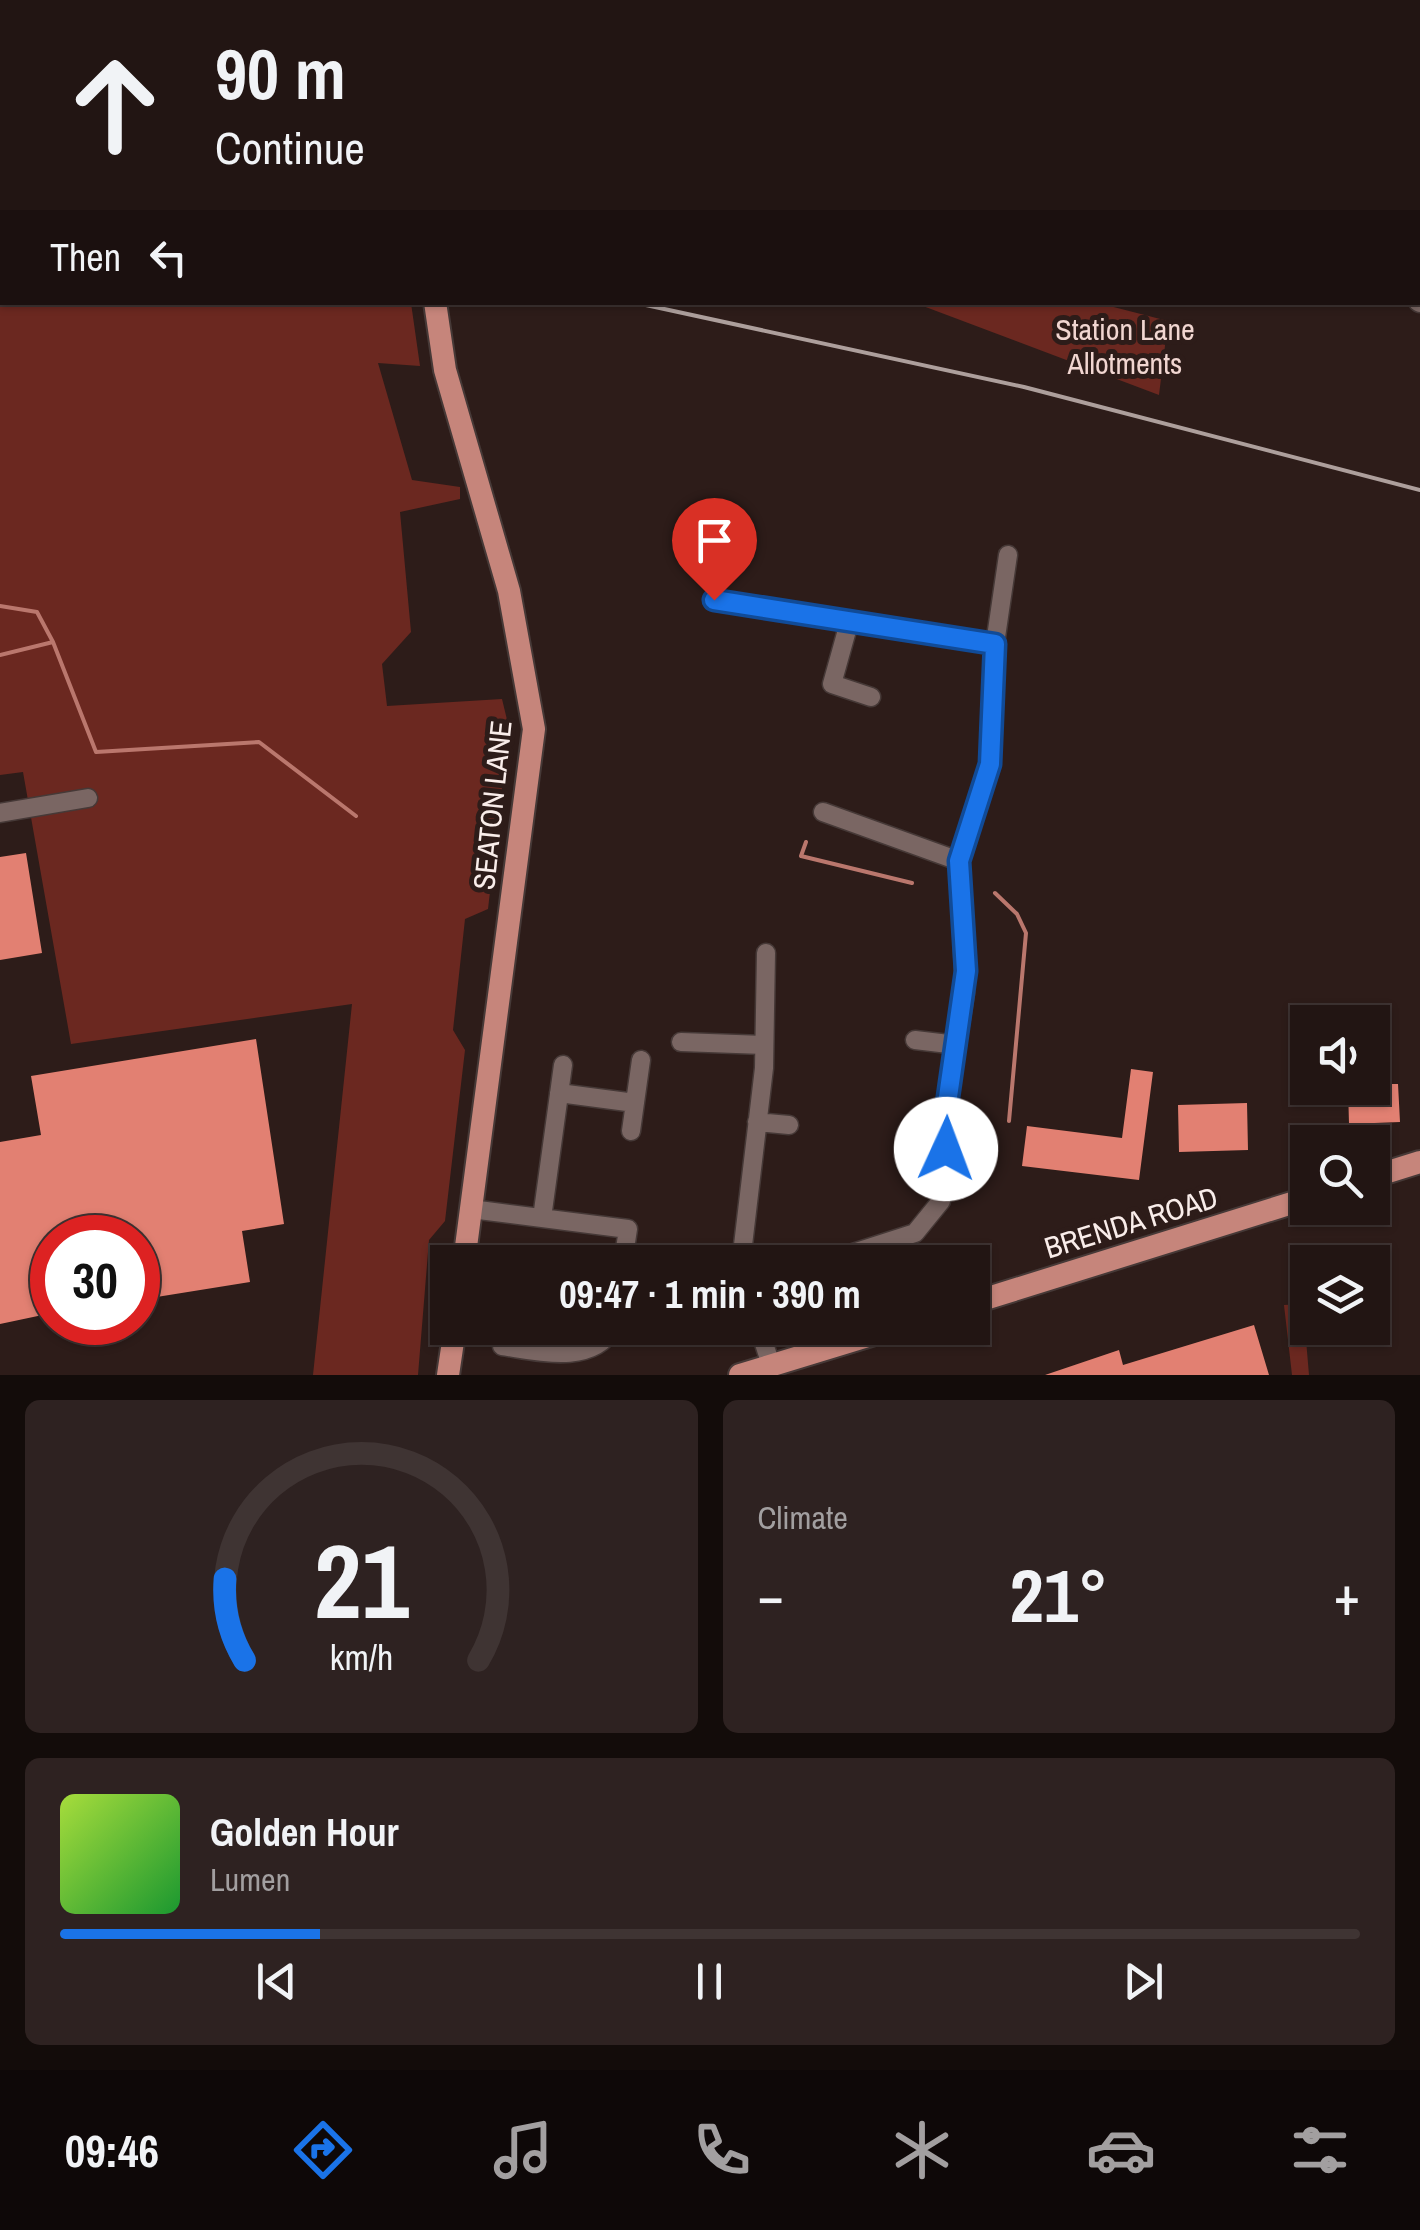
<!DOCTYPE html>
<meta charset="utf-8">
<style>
:root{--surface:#221513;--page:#2e2221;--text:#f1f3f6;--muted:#a29fa0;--line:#3f3433;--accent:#1a73e8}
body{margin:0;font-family:"Archivo Narrow",sans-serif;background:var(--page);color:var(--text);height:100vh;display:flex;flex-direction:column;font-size:38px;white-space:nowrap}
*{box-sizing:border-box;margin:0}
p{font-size:32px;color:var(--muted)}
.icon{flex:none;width:55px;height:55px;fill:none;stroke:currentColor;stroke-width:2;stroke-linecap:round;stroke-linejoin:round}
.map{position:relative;height:1375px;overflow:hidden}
.sheet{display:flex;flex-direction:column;gap:25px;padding:25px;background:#130c0a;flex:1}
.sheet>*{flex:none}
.hud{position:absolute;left:0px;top:0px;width:1420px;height:305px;box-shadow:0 2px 8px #0004,0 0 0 2px var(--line);background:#221513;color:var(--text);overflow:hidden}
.controls{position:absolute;left:1290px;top:1005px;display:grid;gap:20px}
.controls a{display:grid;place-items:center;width:100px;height:100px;border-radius:0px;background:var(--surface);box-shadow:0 2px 8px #0004,0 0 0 2px var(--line);font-size:50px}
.speed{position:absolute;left:30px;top:1215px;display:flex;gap:20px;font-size:50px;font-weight:700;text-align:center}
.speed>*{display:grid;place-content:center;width:130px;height:130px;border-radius:50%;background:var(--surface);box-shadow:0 2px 8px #0004,0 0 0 2px var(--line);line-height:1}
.speed .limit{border:15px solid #d22;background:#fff;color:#111}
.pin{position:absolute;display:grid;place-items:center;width:85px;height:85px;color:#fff;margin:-102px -42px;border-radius:50% 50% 50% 0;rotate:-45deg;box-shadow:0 0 10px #0007}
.pin .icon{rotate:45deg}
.me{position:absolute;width:110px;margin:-55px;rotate:2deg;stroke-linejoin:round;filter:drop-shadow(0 0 8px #0008)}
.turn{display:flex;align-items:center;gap:35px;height:210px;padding:0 50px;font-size:45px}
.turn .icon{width:130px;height:130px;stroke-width:2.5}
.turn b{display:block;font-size:70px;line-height:85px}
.then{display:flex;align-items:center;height:95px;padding:0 50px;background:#0003;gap:20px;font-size:38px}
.big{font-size:75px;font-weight:700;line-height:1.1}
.sheet .tile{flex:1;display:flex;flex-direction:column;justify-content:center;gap:15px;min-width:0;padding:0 35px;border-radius:15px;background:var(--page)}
.sheet .dial{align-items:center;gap:0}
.dial svg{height:260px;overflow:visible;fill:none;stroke:var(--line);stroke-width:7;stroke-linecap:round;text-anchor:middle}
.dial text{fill:var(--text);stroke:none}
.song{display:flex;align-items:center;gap:30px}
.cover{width:120px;height:120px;border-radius:15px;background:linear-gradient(135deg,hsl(80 70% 55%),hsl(130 70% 35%))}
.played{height:10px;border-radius:5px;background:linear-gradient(90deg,var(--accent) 20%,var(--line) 20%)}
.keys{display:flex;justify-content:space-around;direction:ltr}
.heat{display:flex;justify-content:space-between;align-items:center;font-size:55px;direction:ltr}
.sheet .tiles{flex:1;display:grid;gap:25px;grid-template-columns:1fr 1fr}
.tile:last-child{grid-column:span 2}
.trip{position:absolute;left:430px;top:1245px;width:560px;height:100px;border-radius:0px;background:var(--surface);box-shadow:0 2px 8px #0004,0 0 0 2px var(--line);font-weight:700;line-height:100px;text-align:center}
.dock{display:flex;height:160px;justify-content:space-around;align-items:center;background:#0e0808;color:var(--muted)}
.dock .icon{width:70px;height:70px}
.dock .on{color:var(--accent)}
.dock b{font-size:45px;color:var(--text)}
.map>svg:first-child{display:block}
</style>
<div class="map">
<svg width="1420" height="1375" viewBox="0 0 1420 1375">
<rect width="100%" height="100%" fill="#2d1c19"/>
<!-- green -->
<path fill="#6b2820" d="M0,293l2,9 409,1 9,63 -42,-3 34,117 48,7v12l-60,13 11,120 -29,32 5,42 115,-7 7,29 -21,181 -23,10 -12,111 12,20 -20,171 -16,19 -11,135h-105l39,-371 -281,40 -48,-272 -23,3z
M915,303h183l70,18 -9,74z
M1303,1304l6,71h-17l-8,-70z"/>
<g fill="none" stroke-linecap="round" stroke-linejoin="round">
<!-- stream -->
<path stroke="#ba776d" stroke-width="4" d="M0,606l37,6 16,30 -53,13
M53,642l43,110 163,-10 97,74
M806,842l-5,14 111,27
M995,893l22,21 9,19 -17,188"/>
</g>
<!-- building -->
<path fill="#e28072" d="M26,853l16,100 -42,7v-103z
M256,1039l28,185 -42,7 8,51 -112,18v-62h-86v75l-52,11v-182l41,-7 -10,-59z
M1131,1069l22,3 -14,108 -117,-14 5,-40 95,12z
M1372,1084h26l2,38 -51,2 -1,-36z
M1247,1103l1,47 -69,2 -1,-47z
M1351,1243l6,19h-34l-3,-8z
M1254,1325l15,50h-224l74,-25 4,15z"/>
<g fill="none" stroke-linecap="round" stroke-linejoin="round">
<!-- minor casing -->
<g stroke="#463937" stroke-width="21">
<path id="minor" d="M536,0v2
M671,0v2
M822,2l2,-2
M1418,144h2
M1418,302l2,1
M714,600l281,44
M849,623l-17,61 39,13
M823,812l136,49
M0,813l88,-15
M915,1040l42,5
M681,1042l83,3
M559,1093l76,10
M757,1122l32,3
M631,1131l10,-71
M471,1209l157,20 -5,33
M542,1218l21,-153
M741,1262l23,-194 2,-115
M825,1262l90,-29 26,-32 6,-97 18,-111 -6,-132 31,-97 5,-120 13,-89
M759,1328l12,37
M502,1346c34,5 90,20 111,-18
M522,1349l4,-21"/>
</g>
<!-- major casing -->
<g stroke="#463937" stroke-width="26">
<path id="major" d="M396,0l1,2
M435,302l10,68 64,221 25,138 -70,533
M1372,1177l48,-15
M972,1303l336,-105
M448,1375l7,-47
M740,1375l154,-47"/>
</g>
<!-- minor -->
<use href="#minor" stroke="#7a6663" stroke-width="18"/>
<!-- major -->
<use href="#major" stroke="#c6857b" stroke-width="22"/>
<!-- rail -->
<path stroke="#ad9f9c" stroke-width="4" d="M0,211l2,1
M632,302l392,85 396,103"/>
</g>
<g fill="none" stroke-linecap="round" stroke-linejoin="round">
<!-- route casing -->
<g stroke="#114b97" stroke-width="25">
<path id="route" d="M714,600l281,44 -5,120 -31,97 7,110 -19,133 -1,45"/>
</g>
<!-- route -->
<use href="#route" stroke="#1a73e8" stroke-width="18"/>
</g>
<g text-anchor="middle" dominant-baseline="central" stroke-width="10" stroke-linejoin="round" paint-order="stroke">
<!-- park labels -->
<g font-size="30" fill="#f1d6d1" stroke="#2d1c19">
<text x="1125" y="329">Station Lane<tspan x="1125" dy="34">Allotments</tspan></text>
</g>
<!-- street labels -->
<g font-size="30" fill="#f9edea" stroke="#2d1c19">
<text transform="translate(492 805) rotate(-84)">SEATON LANE</text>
<text transform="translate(1131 1222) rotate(-17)">BRENDA ROAD</text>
</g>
</g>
</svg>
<div class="controls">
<a><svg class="icon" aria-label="sound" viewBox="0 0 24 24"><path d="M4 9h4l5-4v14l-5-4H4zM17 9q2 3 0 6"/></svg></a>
<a><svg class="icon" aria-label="search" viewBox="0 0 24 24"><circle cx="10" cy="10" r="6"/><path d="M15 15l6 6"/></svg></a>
<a><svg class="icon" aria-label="layers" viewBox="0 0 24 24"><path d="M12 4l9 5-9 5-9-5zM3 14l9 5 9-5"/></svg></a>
</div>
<div class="speed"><div class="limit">30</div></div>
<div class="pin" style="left:714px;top:600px;background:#d93025"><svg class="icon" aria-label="arrive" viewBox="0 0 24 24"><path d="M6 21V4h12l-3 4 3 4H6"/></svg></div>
<svg class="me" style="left:946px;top:1149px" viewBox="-20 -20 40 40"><circle r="19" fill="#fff"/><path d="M0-13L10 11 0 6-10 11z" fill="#1a73e8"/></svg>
<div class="trip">09:47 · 1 min · 390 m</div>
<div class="hud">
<div class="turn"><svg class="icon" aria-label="ahead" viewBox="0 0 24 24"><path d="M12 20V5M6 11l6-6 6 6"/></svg><div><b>90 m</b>Continue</div></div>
<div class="then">Then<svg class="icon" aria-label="left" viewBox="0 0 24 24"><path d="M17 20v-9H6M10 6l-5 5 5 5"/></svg></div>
</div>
</div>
<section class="sheet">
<div class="tiles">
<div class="tile dial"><svg viewBox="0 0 100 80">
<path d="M14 69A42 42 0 1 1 86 69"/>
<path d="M14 69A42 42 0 0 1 8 44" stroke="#1a73e8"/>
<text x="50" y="56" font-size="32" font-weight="700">21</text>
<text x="50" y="72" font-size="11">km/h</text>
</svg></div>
<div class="tile"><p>Climate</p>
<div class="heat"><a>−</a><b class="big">21°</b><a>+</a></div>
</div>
<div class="tile">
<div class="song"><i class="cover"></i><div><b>Golden Hour</b><p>Lumen</p></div></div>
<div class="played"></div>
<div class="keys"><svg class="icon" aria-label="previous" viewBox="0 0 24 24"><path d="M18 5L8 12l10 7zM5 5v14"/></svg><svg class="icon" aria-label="pause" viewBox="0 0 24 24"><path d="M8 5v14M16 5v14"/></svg><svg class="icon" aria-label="next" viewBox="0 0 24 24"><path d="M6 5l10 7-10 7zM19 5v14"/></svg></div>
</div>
</div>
</section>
<nav class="dock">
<b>09:46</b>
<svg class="icon on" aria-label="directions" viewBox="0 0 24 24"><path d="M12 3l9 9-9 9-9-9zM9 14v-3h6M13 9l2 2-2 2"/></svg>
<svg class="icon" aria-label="music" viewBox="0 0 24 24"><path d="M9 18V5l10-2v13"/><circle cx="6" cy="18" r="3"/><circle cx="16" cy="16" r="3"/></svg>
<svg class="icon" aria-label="phone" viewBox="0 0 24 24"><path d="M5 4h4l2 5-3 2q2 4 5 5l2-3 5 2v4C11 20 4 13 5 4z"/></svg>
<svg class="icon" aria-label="climate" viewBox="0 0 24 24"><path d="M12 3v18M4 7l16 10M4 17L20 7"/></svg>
<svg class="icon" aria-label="car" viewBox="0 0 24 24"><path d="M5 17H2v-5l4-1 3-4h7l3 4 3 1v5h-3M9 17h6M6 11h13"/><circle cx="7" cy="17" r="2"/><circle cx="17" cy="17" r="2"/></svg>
<svg class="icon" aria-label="filters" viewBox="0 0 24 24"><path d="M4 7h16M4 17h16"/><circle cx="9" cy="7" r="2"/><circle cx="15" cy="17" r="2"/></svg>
</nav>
